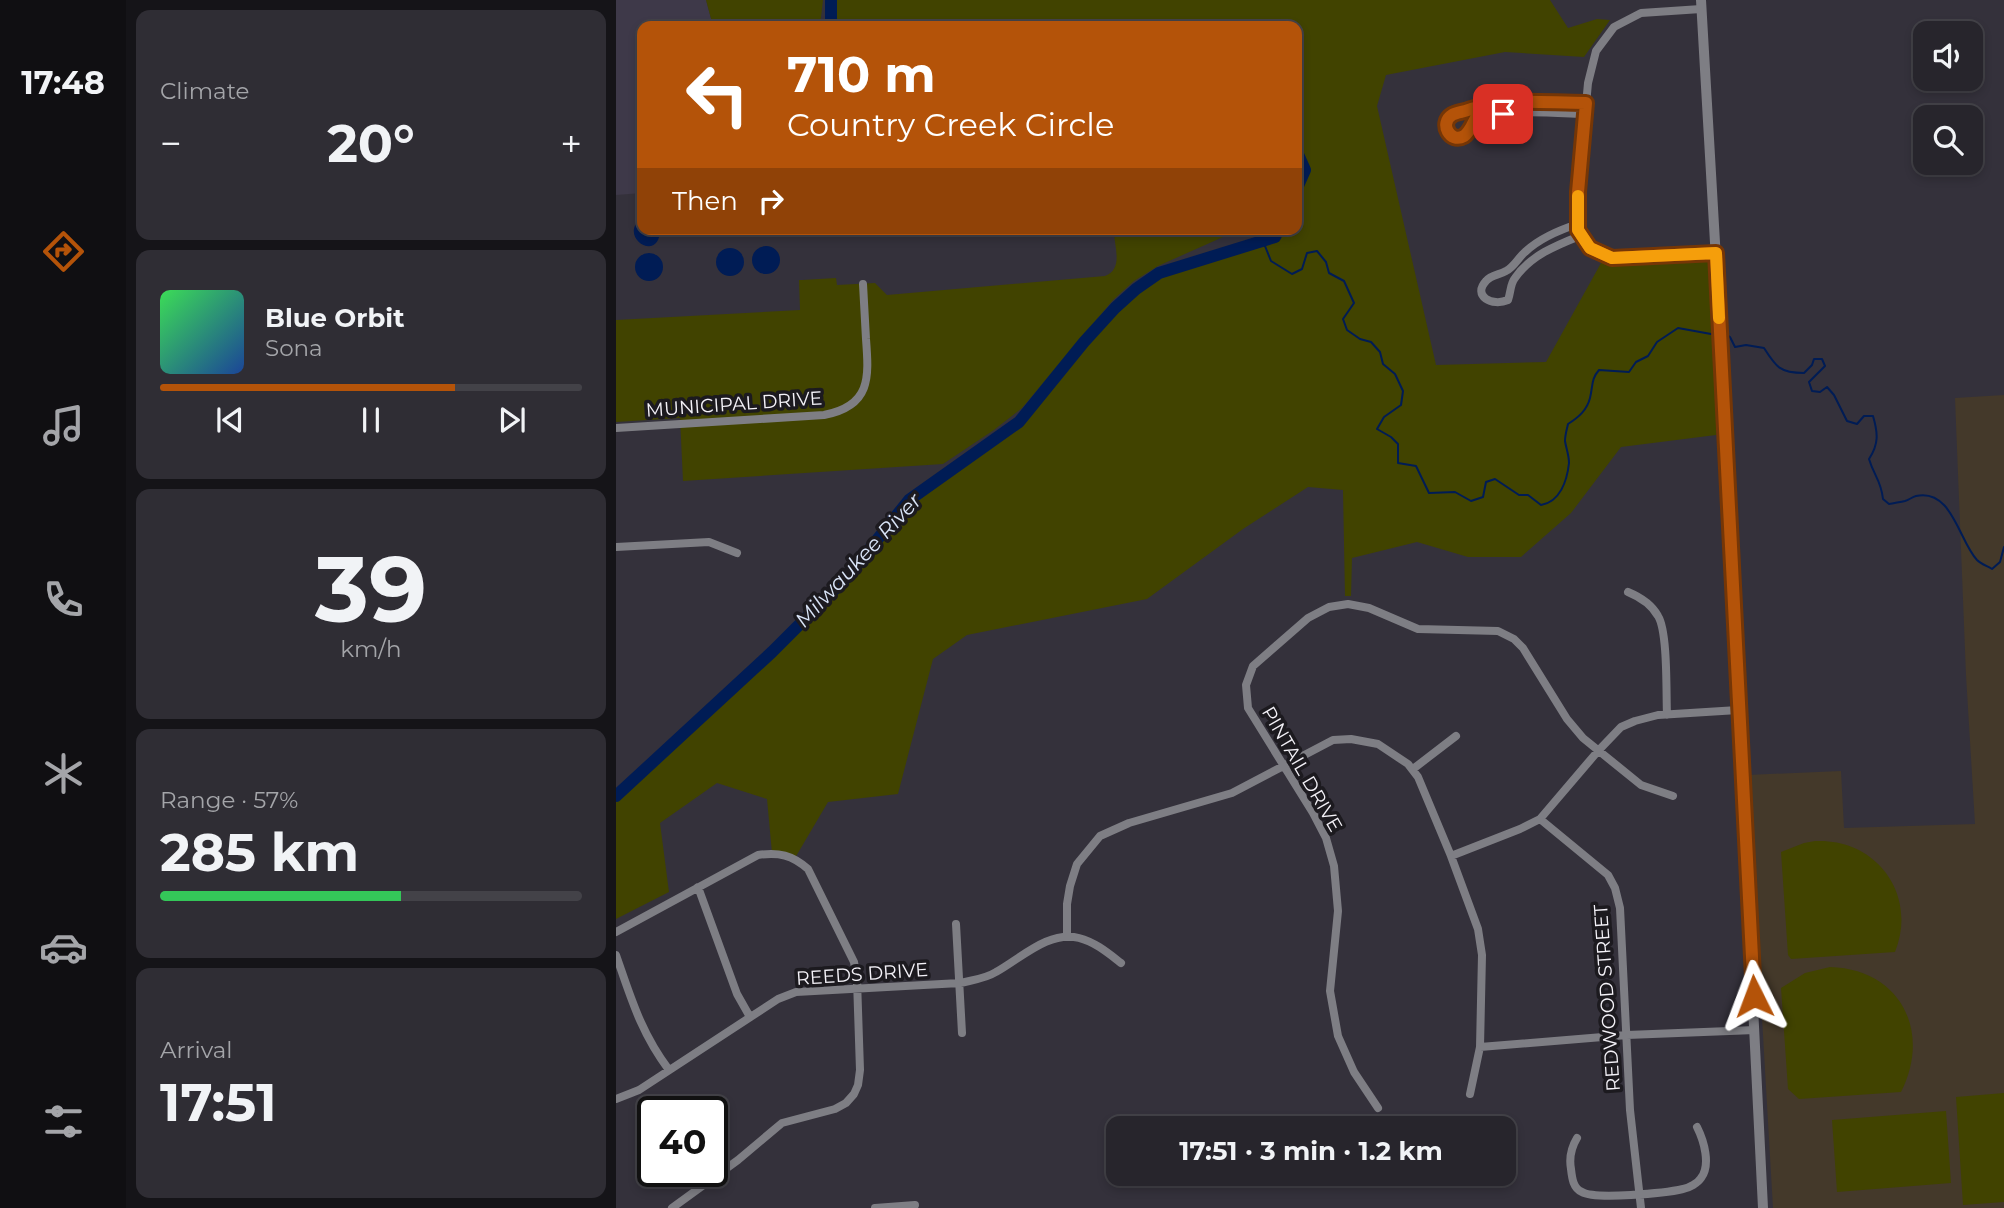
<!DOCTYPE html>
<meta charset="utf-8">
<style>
:root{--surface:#27252c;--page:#2f2d34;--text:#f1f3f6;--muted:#a4a5a9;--line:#434248;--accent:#b45309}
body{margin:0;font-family:Montserrat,sans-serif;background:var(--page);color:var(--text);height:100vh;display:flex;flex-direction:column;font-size:26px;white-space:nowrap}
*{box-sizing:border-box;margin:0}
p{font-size:23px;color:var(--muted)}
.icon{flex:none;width:38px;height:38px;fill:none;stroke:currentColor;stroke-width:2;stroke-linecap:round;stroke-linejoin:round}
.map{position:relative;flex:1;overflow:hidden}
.sheet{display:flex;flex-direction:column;gap:10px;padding:10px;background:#151418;width:490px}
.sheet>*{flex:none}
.banner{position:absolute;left:21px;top:21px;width:665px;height:214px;border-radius:14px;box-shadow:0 4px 10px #0003,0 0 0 2px var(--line);background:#b45309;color:#fff;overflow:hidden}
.controls{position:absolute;left:1297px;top:21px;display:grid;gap:14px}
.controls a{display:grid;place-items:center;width:70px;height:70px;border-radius:14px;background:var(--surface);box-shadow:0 4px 10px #0003,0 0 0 2px var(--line);font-size:35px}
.speed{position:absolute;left:21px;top:1096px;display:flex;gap:14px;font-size:35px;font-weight:700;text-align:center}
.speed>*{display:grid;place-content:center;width:91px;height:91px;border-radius:50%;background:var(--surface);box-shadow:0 4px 10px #0003,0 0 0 2px var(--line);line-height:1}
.speed .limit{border:4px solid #111;border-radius:10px;background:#fff;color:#111}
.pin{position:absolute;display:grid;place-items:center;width:60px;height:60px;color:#fff;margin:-30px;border-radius:14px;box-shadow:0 4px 10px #0006}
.me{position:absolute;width:77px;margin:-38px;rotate:357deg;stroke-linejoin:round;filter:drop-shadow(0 0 5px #0008)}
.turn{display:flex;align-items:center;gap:24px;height:147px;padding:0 35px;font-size:32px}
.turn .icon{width:91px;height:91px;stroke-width:2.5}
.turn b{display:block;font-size:49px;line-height:60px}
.then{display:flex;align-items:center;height:66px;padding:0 35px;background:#0003;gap:14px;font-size:26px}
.big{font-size:52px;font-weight:700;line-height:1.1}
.sheet .card{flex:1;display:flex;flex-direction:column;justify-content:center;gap:10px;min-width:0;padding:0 24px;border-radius:14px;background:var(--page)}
.sheet .dial{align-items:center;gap:0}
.dial b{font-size:91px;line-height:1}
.song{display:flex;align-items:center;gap:21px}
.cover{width:84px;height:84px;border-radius:10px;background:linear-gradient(135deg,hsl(130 70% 55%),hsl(220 70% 35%))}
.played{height:7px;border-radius:4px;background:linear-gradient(90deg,var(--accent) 70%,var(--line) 70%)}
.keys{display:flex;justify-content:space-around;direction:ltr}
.heat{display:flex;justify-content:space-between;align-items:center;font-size:38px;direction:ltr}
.charge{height:10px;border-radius:5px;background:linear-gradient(90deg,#34c759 57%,var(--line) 0)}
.trip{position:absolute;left:490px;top:1116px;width:410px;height:70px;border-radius:14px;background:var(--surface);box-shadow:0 4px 10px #0003,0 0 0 2px var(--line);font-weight:700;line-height:70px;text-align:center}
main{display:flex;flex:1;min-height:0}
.tab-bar{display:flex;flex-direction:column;width:126px;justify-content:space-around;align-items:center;background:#100f12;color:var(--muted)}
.tab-bar .icon{width:49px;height:49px}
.tab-bar .on{color:var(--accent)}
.tab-bar b{font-size:32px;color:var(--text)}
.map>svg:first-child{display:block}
</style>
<main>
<nav class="tab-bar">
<b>17:48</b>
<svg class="icon on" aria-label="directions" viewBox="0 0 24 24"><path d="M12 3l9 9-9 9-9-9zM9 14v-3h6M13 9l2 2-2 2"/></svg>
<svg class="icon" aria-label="music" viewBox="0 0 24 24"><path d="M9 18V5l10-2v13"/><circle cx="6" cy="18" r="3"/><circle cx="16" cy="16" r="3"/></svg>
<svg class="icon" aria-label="phone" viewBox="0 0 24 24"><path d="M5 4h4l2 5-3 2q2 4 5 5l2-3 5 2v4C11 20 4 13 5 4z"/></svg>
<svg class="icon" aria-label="climate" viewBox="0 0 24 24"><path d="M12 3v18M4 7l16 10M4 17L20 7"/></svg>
<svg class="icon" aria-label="car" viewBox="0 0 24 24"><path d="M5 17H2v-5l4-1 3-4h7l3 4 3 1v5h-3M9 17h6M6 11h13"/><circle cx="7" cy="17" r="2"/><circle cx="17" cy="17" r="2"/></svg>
<svg class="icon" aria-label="filters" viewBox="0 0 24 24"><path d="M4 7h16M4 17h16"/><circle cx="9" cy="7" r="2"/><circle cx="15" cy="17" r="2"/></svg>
</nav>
<section class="sheet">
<div class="card"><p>Climate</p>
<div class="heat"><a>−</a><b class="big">20°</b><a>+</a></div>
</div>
<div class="card">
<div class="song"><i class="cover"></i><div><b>Blue Orbit</b><p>Sona</p></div></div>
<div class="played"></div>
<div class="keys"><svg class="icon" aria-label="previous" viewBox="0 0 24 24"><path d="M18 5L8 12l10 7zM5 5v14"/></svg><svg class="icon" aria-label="pause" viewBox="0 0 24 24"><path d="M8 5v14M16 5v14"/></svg><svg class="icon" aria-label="next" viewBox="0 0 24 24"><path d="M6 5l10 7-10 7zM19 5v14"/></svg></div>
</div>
<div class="card dial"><b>39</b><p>km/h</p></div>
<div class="card"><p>Range · 57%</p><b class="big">285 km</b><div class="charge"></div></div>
<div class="card"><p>Arrival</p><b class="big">17:51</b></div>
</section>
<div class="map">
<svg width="1388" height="1208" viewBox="0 0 1388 1208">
<rect width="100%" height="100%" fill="#34313b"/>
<!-- built -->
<path fill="#3e3949" d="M0,0h90l7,26h-71v167l-26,2z"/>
<!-- education -->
<path fill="#44392a" d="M1388,395v813h-231l-25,-433 93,-4 3,57 131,-4 -9,-149 -11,-277z"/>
<!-- green -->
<path fill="#414300" d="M90,0h117l-3,26h-107z
M213,0h721l18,28 29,-9 13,1 -26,37 -79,-5 -119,23 -9,31 59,259 110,-3 55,-99 115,-3v175l-95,12 -50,66 -50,44h-53l-51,-15 -65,16 -1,38h-6l-2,-106 -35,-3 -65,42 -96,70 -180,36 -34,24 -35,135 -70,8 -33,56 -23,-5 -5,-54 -50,-16 -57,40 9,69 -53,27v-126l111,-98 182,-195 110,-78 65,-80 31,-34 21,-19 23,-16 116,-36 3,-8h19v-203h-467z
M504,229h121l-83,37 -24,15 -21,19 -91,108 -28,22 -51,34 -260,17 -3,-63 -64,4v-102l184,-10 -1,-30h3l34,-2 1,7 38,-2 12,12 218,-19c18,-7 10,-27 9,-43z
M1199,841c62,-3 103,54 80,111l-104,7 -3,-4 -7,-103 23,-9z
M1214,967c70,2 102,64 71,125l-102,7 -11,-10 -7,-101 24,-15z
M1388,1093v109l-41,3 -7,-108z
M1330,1111l5,72 -114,9 -5,-72z"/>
<!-- water -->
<path fill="#001c55" d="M26,218v11h18c0,36 -44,7 -18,-11z
M136 260a14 14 0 1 1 28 0a14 14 0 1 1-28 0Z
M100 262a14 14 0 1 1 28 0a14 14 0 1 1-28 0Z
M19 267a14 14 0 1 1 28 0a14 14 0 1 1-28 0Z"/>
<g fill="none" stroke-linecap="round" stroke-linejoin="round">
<!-- stream -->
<path stroke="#001c55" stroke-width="2" d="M647,241l8,20 21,13 10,-5 5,-16 10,-2 9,11 3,11 15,8 10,22 -11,16 4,11 13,9 11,3 9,10 3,12 12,10 8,17 -2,14 -17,12 -7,12 14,8 7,7v19l18,3 13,27 26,-1 16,9 12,-4 3,-15 9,-3 24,16h9l13,10c19,-3 26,-24 28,-42 0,-8 -3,-15 -4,-22 0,-6 2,-12 3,-17 11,-7 19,-14 22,-26 3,-12 1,-19 9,-28l30,2 7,-10 12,-6 9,-14 21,-14 33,6
M1111,335l3,2 5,10 11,-2 18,3c12,19 16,25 40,25l8,-8 2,-6h8l3,7 -16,16 3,9 8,1 7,-5 7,8 13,26 10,3 7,-8h9c5,17 6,28 -4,43 5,17 12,21 14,40l6,5c5,-1 11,-2 16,-3 4,-1 7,-4 11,-5 36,-8 43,45 61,64 4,4 10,6 15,9l8,-7 4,-15"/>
<!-- river -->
<path stroke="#001c55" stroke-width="12" d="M215,26v-26
M681,152l8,18 -8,18
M0,796l156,-144 76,-76 61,-76 110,-78 65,-80 31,-34 21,-19 23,-16 116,-36 4,-8"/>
<!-- minor -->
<path stroke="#7e7e84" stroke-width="8" d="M1085,9l-60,4 -27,14 -18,24 -8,32 -10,109v38l12,18 22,10 104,-5
M969,114c-30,-1 -82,-5 -109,4 -7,10 -8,20 -23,19l-7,-10 1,-7 5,-5 40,-12h94
M962,224c-19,6 -38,14 -53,28 -7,6 -11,15 -19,19 -7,4 -15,4 -20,10 -14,15 6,26 22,19 3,-8 2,-16 7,-22 16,-23 42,-33 67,-43
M0,428l208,-13c47,-9 45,-37 42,-76 -1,-18 -2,-37 -3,-55
M0,547l93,-5 28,11
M1012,592c12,5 24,13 30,24 10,16 8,77 9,99
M797,769l43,-33
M924,819l68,56 7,13 5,20 10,202 11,98
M835,856l69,-27 20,-10 58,-68 23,-24 14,-6 23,-6 80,-5
M82,887l39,107 13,23
M340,924l6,109
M0,932l142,-77c21,-3 34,0 50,14l46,93 3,18 3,90 -2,15 -4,9 -8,9 -11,6 -53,14 -44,37 -66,48
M451,937v-33l3,-18 7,-22 23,-28 29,-13 103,-30 101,-53 18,-1 27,5 30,20 10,13 33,79 27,73 4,26 -2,92 -10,47
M0,955c15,43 25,78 53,115
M864,1047l147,-12 128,-5
M0,1099l23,-9 139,-91 18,-7 164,-9c12,-3 25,-4 36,-11 24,-13 53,-42 83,-34 16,4 29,15 42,25
M762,1108l-24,-36 -16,-36 -8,-45 8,-80 -4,-45 -8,-28 -13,-25 -65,-105 -2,-23 7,-19 55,-48 21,-11 19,-3 21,4 49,21 80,2 16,8 9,9 44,71 16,19 58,47 32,11
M961,1138c-6,10 -8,20 -6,31 1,9 2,19 11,23 13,8 84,1 101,-3 6,-1 15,-6 18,-11 10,-13 3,-37 -4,-51
M259,1208l40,-3"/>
<!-- tertiary -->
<path stroke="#7e7e84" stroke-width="10" d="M1085,0l15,260 47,948"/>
</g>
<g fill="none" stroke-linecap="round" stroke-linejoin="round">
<!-- route casing -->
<g stroke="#753606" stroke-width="18">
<path id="route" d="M887,114l-27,4c-3,5 -6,14 -12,18 -14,8 -25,-13 -12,-21 4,-3 11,-3 16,-5 8,-2 17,-6 26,-7 30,-3 62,0 92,0l-8,89v38l12,18 22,10 104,-5 38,743"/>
</g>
<!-- route -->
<use href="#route" stroke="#b45309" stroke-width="12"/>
<!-- slow -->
<path stroke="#f59e0b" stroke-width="12" d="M962,196v34l12,18 22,10 104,-5 3,65"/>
</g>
<g text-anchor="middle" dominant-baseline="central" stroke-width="7" stroke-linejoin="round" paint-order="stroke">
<!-- street labels -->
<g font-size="19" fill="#f4f2f8" stroke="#1c1a1f">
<text transform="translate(118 404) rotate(-4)">MUNICIPAL DRIVE</text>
<text transform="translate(686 769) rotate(60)">PINTAIL DRIVE</text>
<text transform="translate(246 974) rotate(-4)">REEDS DRIVE</text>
<text transform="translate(991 998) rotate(-94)">REDWOOD STREET</text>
</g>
<!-- water labels -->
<g font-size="21" font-style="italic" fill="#dae5f8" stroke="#1c1a1f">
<text transform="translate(242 560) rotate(-47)">Milwaukee River</text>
</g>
</g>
</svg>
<div class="controls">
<a><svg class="icon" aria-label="sound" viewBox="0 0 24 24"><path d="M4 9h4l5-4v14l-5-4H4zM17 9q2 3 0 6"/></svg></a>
<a><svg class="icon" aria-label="search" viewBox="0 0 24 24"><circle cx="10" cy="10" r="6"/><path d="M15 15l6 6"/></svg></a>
</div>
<div class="speed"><div class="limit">40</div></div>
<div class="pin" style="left:887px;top:114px;background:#d93025"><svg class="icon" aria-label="arrive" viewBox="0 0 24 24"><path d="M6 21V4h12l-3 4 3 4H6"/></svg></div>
<svg class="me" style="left:1138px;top:996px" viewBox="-20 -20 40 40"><path d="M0-17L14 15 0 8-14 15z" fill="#b45309" stroke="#fff" stroke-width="4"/></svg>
<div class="trip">17:51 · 3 min · 1.2 km</div>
<div class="banner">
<div class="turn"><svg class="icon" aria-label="left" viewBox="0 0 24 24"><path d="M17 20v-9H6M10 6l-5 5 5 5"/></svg><div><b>710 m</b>Country Creek Circle</div></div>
<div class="then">Then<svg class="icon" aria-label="right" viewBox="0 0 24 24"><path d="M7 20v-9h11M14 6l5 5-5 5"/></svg></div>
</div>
</div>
</main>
